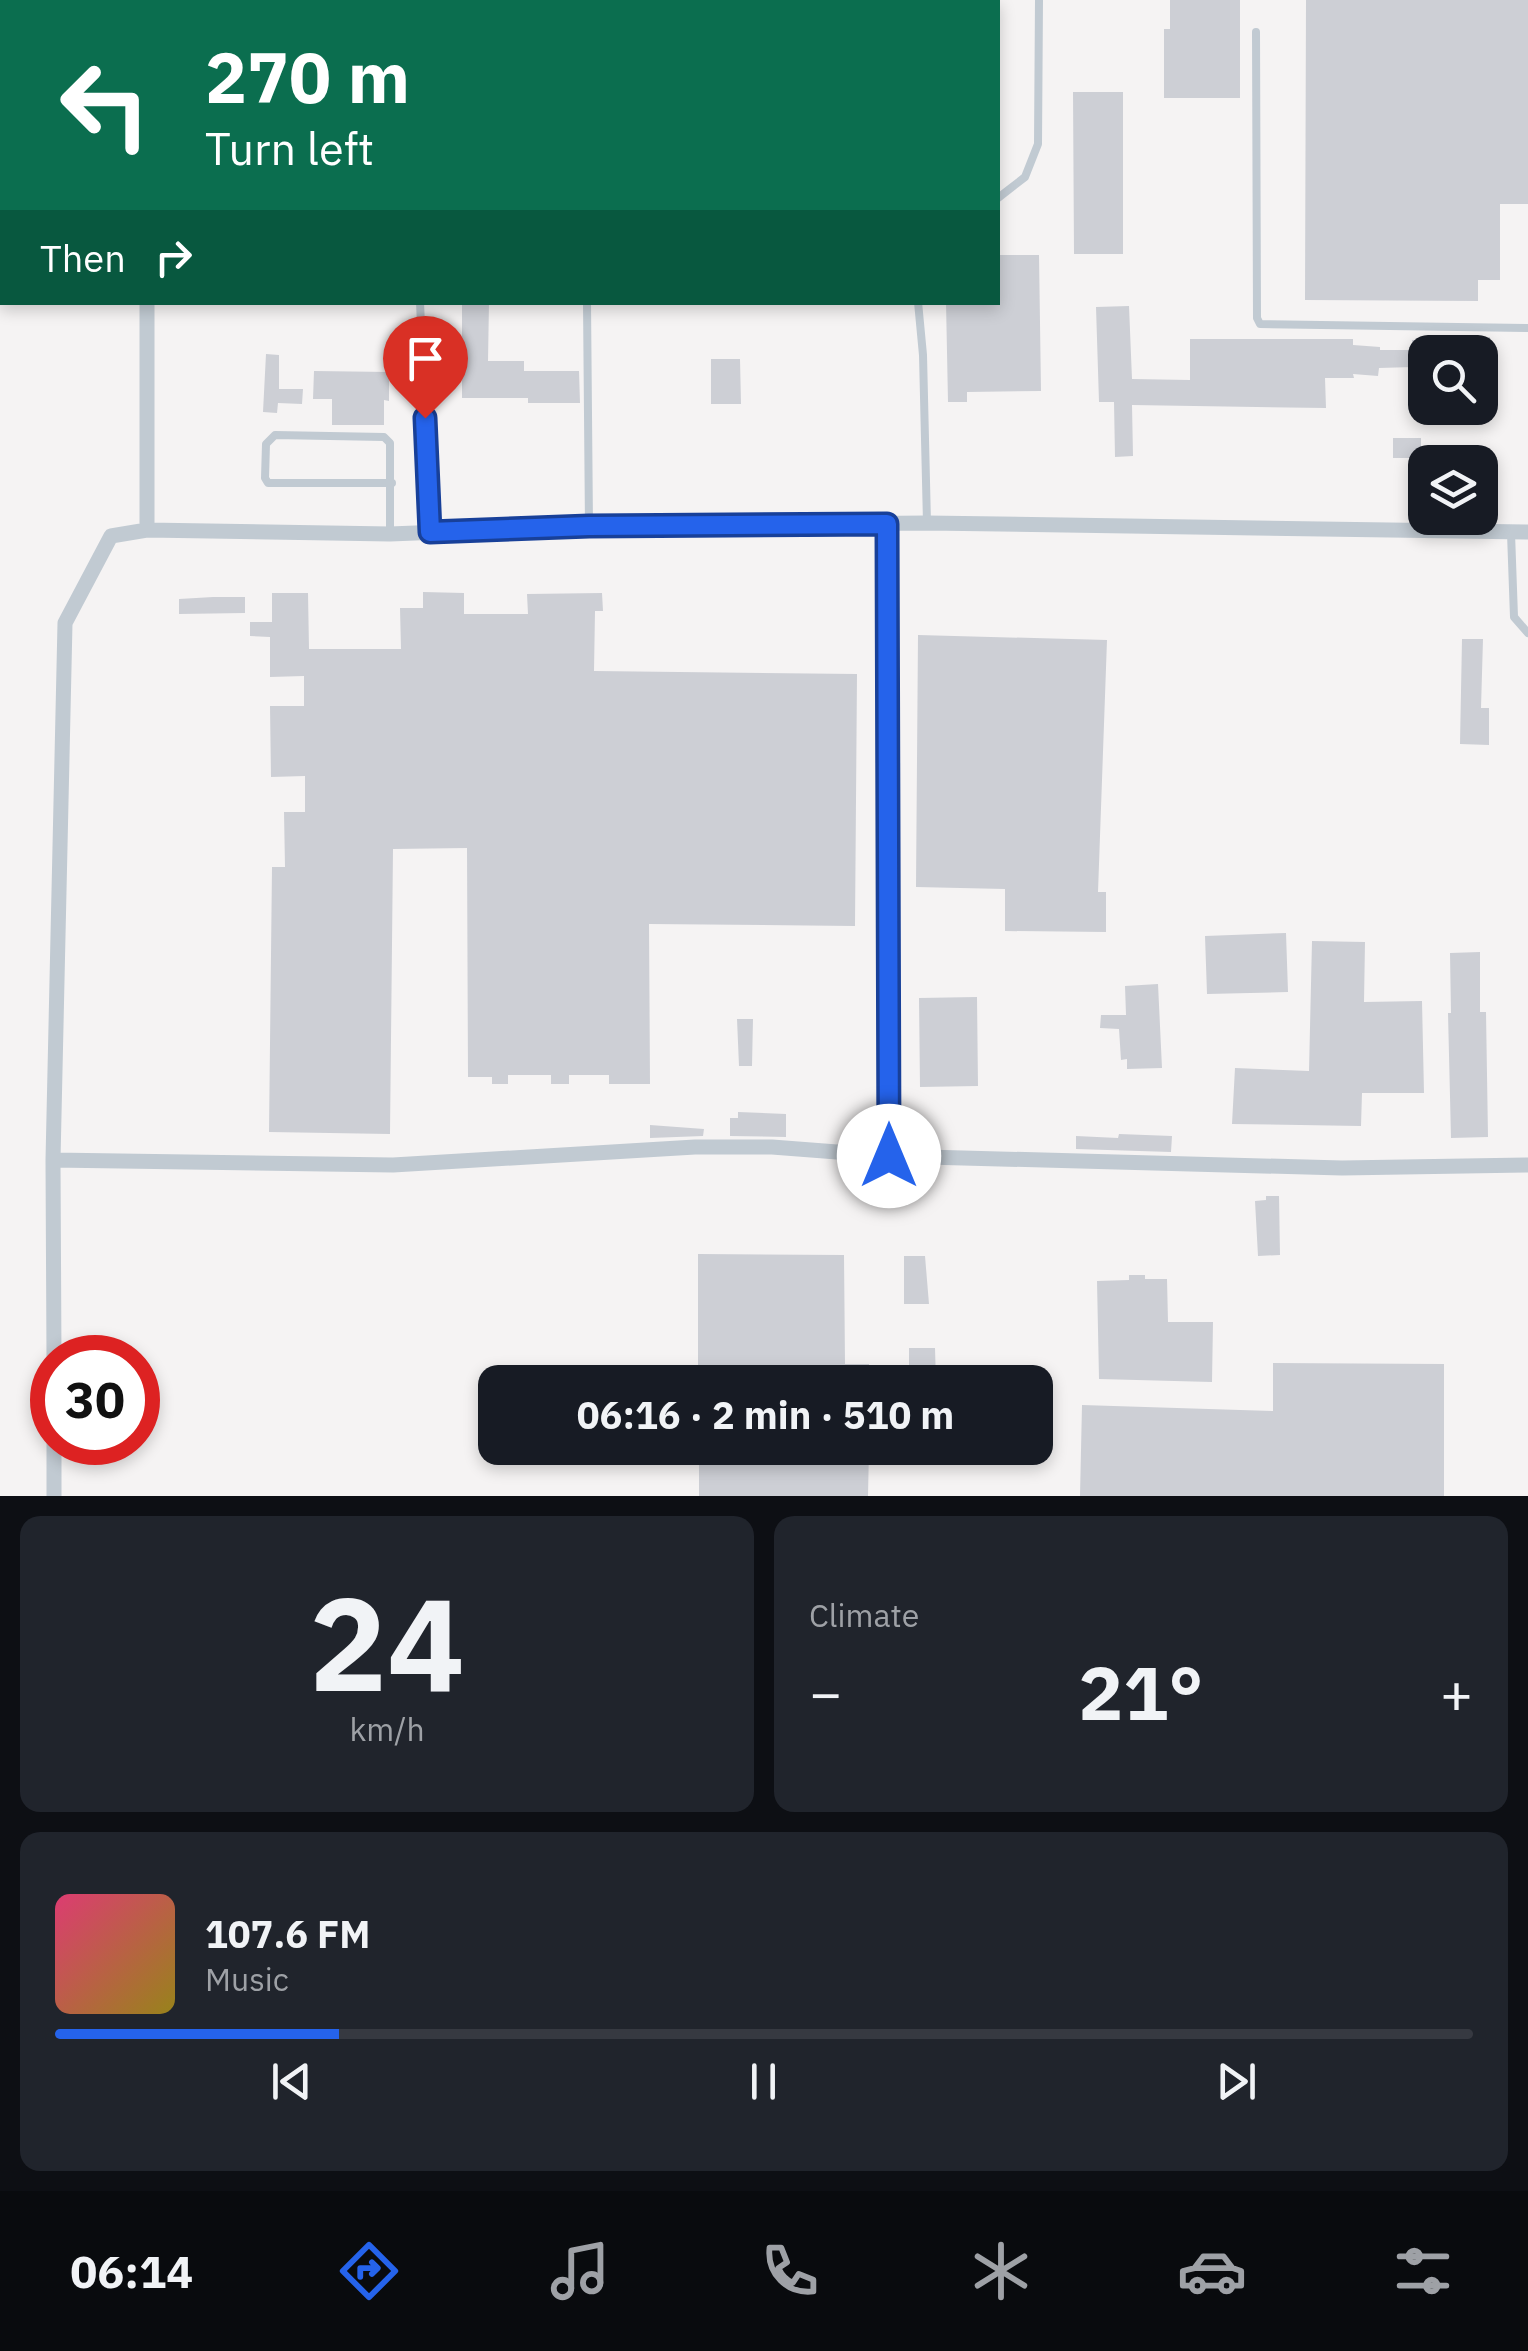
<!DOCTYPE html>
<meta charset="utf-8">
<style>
:root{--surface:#171b24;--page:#20242c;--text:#f1f3f6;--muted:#9ea1a6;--line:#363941;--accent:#2563eb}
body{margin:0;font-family:"IBM Plex Sans",sans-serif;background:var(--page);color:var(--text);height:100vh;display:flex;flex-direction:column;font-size:38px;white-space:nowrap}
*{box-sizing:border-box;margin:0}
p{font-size:32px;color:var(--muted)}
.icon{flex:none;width:55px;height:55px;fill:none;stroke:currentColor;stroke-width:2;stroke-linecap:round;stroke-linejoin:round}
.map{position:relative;height:1496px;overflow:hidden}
.panel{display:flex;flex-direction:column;gap:20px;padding:20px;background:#0d0f14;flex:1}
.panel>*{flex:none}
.top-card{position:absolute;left:0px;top:0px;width:1000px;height:305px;box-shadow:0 5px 15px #0003;background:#0b6e4f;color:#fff;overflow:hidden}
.controls{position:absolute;left:1408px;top:335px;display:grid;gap:20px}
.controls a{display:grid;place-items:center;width:90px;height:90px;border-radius:20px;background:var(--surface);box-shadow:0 5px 15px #0003;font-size:50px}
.speed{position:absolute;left:30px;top:1335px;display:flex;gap:20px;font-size:50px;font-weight:700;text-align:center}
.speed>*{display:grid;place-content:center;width:130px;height:130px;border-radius:50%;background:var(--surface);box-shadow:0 5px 15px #0003;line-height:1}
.speed .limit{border:15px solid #d22;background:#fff;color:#111}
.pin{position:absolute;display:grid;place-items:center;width:85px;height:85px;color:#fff;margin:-102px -42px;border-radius:50% 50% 50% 0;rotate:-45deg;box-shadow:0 0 10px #0007}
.pin .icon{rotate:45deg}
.me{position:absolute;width:110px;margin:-55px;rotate:0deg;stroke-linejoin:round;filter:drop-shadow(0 0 8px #0008)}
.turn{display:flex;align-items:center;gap:35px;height:210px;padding:0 40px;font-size:45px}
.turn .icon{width:130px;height:130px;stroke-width:2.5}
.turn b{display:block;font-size:70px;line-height:85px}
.then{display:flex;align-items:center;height:95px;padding:0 40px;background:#0003;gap:20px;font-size:38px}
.big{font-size:75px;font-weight:700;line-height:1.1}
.panel .card{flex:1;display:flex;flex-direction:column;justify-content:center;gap:15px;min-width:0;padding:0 35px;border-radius:20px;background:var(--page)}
.panel .dial{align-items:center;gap:0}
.dial b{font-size:130px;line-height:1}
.song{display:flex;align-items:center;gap:30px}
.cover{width:120px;height:120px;border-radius:15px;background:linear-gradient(135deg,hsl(340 70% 55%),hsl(50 70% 35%))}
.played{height:10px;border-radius:5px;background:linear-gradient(90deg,var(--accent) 20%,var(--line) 20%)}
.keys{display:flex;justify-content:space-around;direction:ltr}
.heat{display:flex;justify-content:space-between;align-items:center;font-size:55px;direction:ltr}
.panel .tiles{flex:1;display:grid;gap:20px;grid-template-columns:1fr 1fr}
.card:last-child{grid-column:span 2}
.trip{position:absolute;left:478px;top:1365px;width:575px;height:100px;border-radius:20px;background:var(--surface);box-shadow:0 5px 15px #0003;font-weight:700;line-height:100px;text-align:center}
.dock{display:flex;height:160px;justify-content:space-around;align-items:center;background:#090b0e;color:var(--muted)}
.dock .icon{width:70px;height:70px}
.dock .active{color:var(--accent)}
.dock b{font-size:45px;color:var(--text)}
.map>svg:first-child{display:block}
</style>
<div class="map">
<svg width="1528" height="1496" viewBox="0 0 1528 1496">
<rect width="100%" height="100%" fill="#f5f3f3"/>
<!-- building -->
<path fill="#cdcfd5" d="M1170,0h70v98h-76v-69h6z
M1306,0h222v204h-28v76h-22v21l-173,-1z
M1073,92h50v162h-49z
M998,255h41l2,136 -74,1v10h-19l-2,-100h52z
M462,302h27l-1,59h36v10h55l1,32h-52v-5h-66z
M1129,306l3,73 58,1v-41h163v6l27,2v3h32v-10l78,-3v15h-65v37h-12v-22l-34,1 -1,8 -25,-2 1,4h-29l1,30 -194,-3 1,51 -18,1 -1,-55h-15l-3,-95z
M266,354l13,1v34h24l-1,15 -24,-1 -1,10 -14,-1z
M711,359h29l1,45h-30z
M314,371l75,1v29l-5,-1v25h-52v-26h-19z
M1393,438h28v20h-28z
M423,592l41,1v21h64l-1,-20 75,-1 1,18h-8l-1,60 263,3 -2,252 -206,-2 1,160h-41v-9h-40v9h-18v-9h-43v9h-16v-7h-24l-1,-229 -74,1 -3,285 -121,-2 3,-265h13l-1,-55h21v-36l-34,1 -1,-71h34v-30l-34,1v-40l-20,-1v-14h22v-29h36l1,56h92l-1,-41h23z
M213,597h32v16l-66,1v-15z
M918,635l189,5 -9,252h8v40l-101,-1v-42l-89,-2z
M1462,639h21l-2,69h8v37l-29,-1z
M1286,933l2,59 -81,2 -2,-58z
M1312,941l53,1 -1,60 58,-1 2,92h-62l-1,33 -129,-2 3,-56 74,3z
M1480,952v60h6l2,125 -37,1 -3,-125h3l-1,-60z
M1158,984l4,84 -35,1v-10l-6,1 -2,-31 -19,-1 1,-13h25l-1,-29z
M977,997l1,89 -58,1 -1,-89z
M737,1019h16l-1,47h-13z
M738,1112l48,2v23l-56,-1v-18h8z
M650,1125l54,4 -1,7 -53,2z
M1119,1134l53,2 -1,16 -95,-3v-13l42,2z
M1266,1196h13l1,59 -22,1 -3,-55 11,-1z
M698,1254l146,1 1,109h24v18h-171z
M904,1256h21l4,48h-25z
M1129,1275h16v4h22l1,43h45l-1,60 -113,-3 -2,-98 32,-1z
M909,1348h26l1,34h-27z
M1273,1363l171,1v132h-364l2,-91 191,6z
M699,1448h170l-1,48h-169z"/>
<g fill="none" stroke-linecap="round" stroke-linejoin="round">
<!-- path -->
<path stroke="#7ad0a6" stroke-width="2.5" stroke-dasharray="8 5" stroke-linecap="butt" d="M0,49l2,3"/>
<!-- service -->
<path stroke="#c1cad2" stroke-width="8" d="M884,0v2
M1256,32l1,286 3,6 268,4
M998,198l27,-21 13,-33 1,-144
M420,302l10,230
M587,302l2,224
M918,302l5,53 4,168
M1511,533l3,84 14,16
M390,534v-91l-6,-6 -109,-2 -9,9 -1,34 3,5h124"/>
<!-- minor -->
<path stroke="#c1cad2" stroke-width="15" d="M103,0v2
M887,524l2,632
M147,530l243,4 199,-8 338,-3 601,9
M53,1160l340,5 302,-18h77l117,9 453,12 186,-3
M54,1358l-1,-198 12,-537 46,-87 36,-6v-228
M54,1442v54"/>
</g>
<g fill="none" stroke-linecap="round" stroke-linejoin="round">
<!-- route casing -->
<g stroke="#184099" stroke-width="25">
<path id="route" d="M425,418l5,114 159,-6 298,-2 2,632"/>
</g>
<!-- route -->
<use href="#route" stroke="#2563eb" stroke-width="18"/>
</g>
</svg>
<div class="controls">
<a><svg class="icon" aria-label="search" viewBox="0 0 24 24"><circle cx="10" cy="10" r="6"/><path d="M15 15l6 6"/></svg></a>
<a><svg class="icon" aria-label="layers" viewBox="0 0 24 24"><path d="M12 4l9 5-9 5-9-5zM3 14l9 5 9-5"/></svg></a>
</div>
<div class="speed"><div class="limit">30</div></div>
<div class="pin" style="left:425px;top:418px;background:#d93025"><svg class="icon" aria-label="arrive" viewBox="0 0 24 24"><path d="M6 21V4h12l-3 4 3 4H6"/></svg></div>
<svg class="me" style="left:889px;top:1156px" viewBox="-20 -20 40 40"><circle r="19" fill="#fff"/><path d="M0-13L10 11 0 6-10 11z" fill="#2563eb"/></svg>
<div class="trip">06:16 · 2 min · 510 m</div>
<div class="top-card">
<div class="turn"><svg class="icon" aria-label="left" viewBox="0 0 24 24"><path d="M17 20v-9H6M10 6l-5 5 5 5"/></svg><div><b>270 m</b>Turn left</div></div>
<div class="then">Then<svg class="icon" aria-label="right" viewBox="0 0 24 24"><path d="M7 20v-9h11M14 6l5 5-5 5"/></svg></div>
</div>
</div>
<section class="panel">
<div class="tiles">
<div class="card dial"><b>24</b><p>km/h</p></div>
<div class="card"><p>Climate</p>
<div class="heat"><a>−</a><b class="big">21°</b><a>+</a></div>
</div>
<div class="card">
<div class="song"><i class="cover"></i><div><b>107.6 FM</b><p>Music</p></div></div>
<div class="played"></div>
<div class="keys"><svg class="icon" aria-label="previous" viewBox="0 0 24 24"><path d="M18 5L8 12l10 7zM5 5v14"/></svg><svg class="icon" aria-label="pause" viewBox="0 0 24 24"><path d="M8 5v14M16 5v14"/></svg><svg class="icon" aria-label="next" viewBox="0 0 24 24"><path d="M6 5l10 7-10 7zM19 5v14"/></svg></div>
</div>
</div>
</section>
<nav class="dock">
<b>06:14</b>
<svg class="icon active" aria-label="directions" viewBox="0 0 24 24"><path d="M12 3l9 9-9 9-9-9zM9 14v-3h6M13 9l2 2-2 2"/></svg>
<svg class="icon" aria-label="music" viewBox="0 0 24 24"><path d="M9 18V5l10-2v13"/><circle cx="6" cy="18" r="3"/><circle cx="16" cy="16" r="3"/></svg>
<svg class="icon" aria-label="phone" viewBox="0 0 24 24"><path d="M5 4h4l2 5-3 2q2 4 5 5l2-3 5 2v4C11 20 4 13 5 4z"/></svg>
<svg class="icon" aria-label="climate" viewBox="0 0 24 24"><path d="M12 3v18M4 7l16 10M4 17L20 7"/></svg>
<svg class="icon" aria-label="car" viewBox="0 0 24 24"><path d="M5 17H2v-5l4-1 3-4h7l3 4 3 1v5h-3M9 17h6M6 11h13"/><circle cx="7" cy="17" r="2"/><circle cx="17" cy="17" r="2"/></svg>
<svg class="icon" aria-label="filters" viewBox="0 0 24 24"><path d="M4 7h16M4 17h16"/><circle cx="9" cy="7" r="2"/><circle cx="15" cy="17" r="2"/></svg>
</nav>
